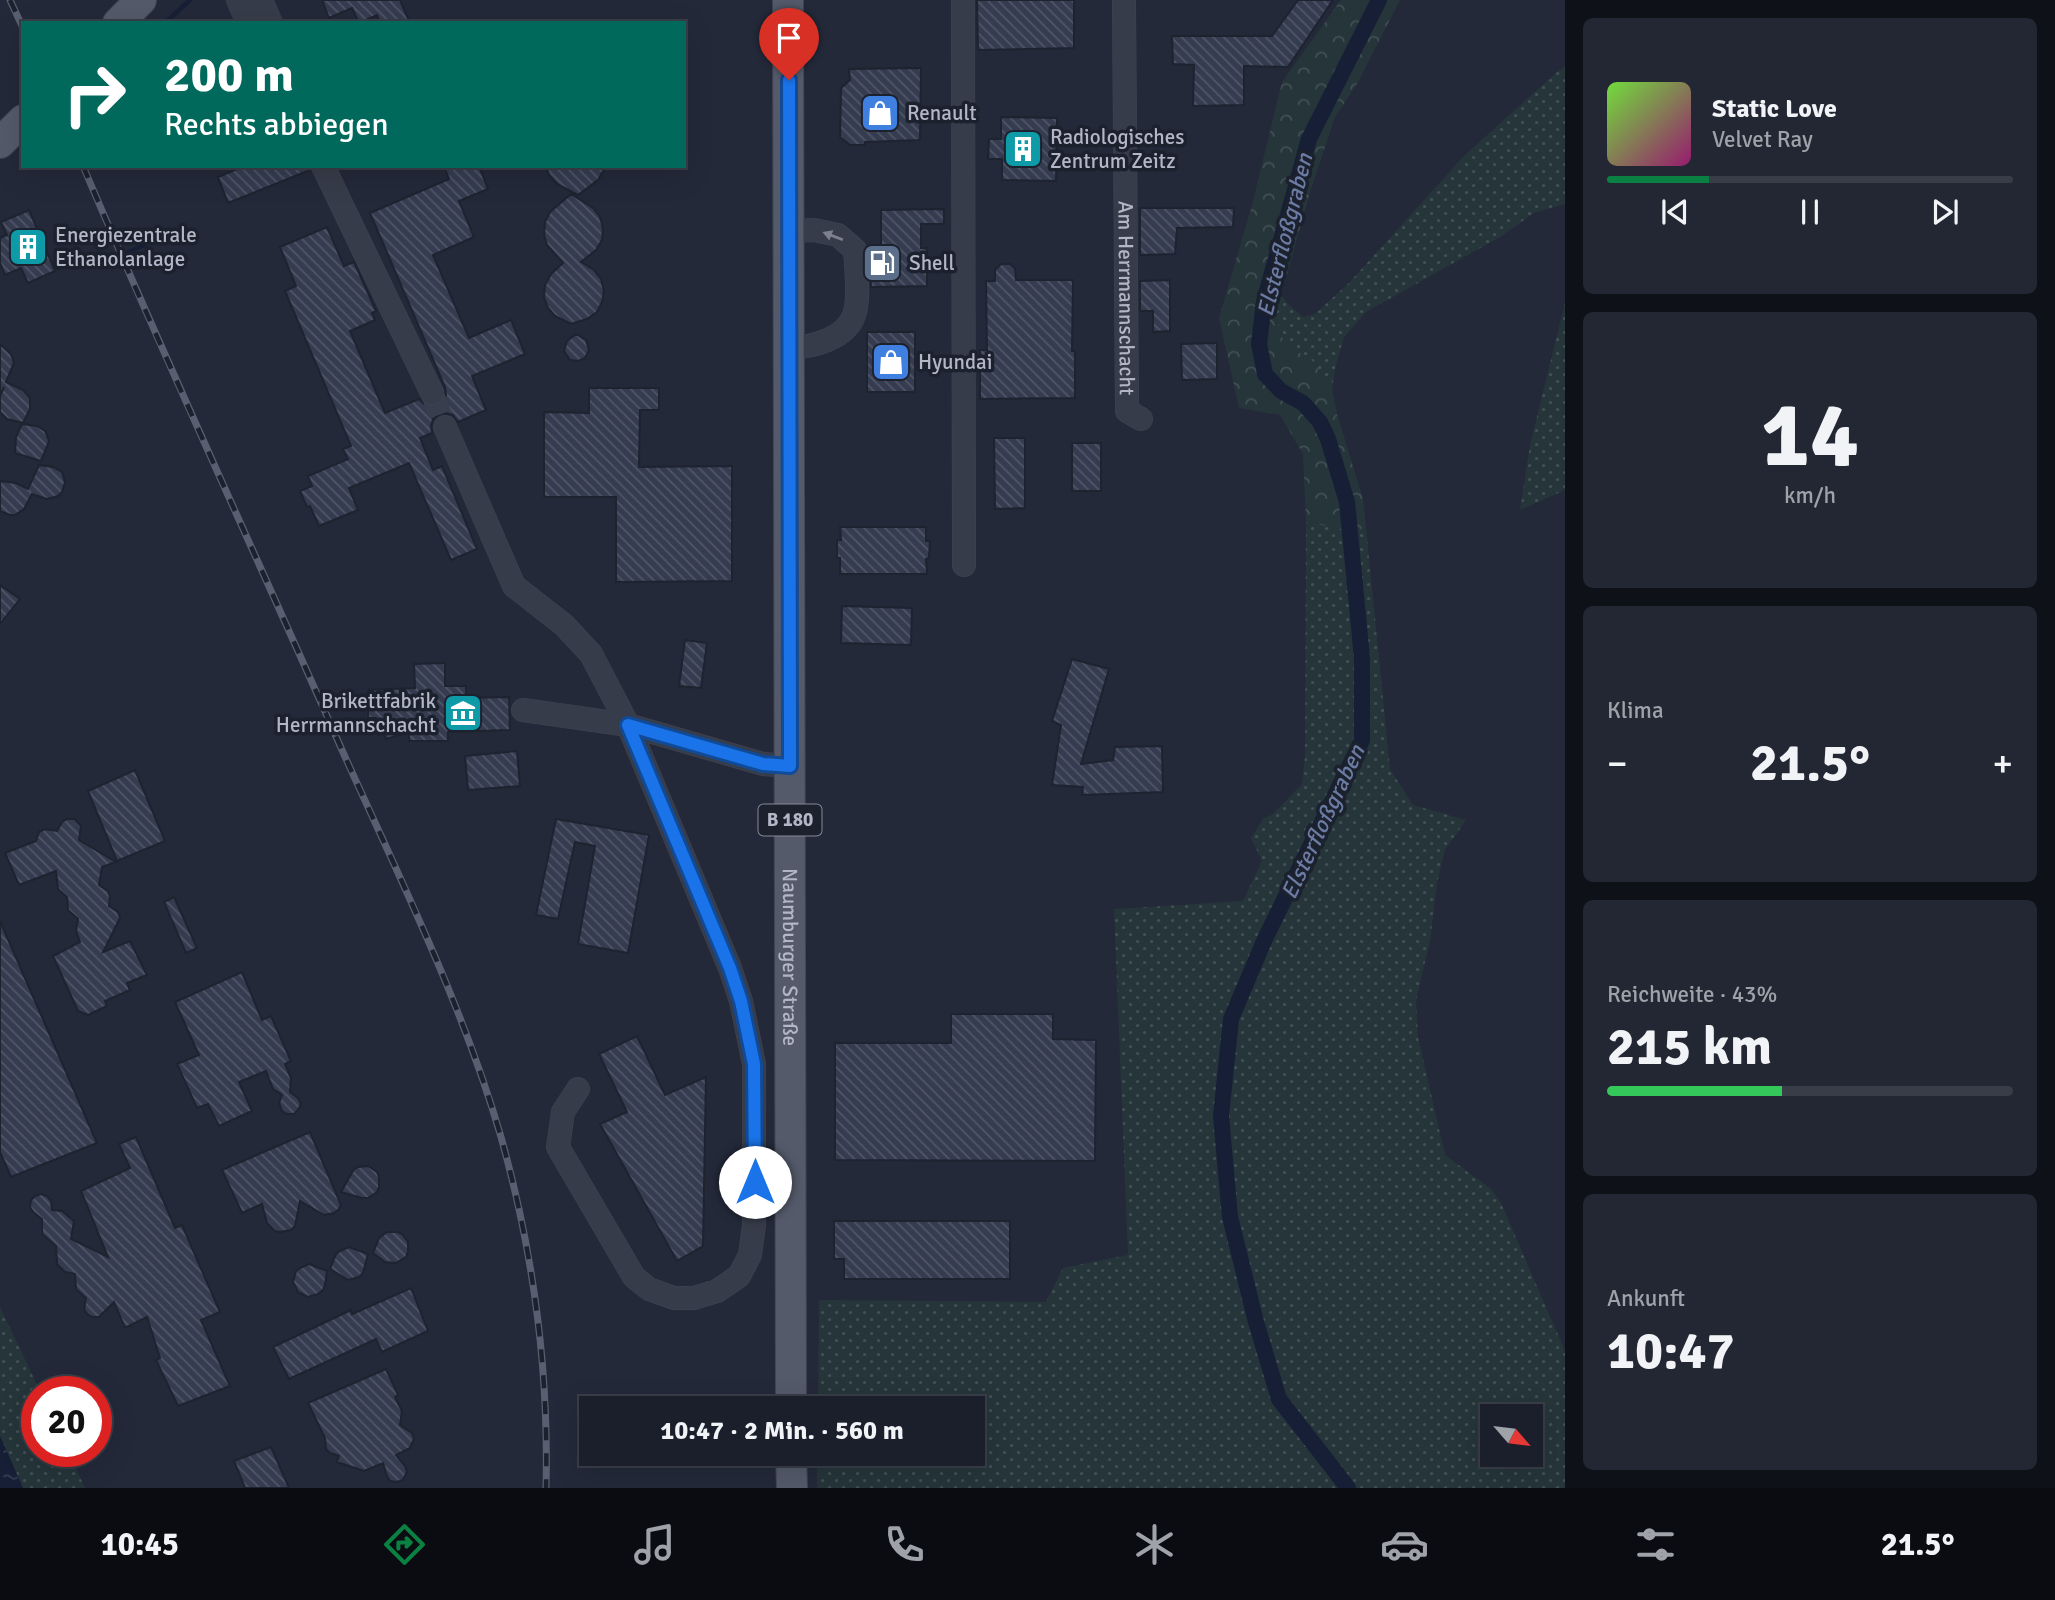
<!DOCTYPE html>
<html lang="de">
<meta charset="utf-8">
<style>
:root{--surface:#1a1f2b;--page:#232733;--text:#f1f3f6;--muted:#9fa2a9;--line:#383d47;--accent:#0b8043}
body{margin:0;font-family:Signika,sans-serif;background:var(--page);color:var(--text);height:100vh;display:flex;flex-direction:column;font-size:26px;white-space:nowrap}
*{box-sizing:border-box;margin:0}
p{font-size:23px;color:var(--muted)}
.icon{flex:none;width:38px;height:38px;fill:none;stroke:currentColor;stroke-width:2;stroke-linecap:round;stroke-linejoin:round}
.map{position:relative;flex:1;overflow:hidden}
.details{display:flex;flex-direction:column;gap:18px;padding:18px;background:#0e1118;width:490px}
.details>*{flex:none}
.guide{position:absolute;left:21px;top:21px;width:665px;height:147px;border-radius:0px;box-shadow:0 7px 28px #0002,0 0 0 2px var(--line);background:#00695c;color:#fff;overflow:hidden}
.needle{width:46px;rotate:118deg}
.tools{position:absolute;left:1480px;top:1404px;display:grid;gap:14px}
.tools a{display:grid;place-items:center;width:63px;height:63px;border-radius:0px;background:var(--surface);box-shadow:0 7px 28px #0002,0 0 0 2px var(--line);font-size:35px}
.speed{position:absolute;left:21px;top:1376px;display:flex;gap:14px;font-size:35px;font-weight:700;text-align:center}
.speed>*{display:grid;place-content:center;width:91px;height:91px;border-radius:50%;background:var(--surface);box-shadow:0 7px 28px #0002,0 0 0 2px var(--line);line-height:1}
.speed .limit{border:10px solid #d22;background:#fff;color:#111}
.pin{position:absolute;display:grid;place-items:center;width:60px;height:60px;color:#fff;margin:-72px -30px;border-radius:50% 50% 50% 0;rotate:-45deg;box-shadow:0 0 7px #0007}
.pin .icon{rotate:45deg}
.me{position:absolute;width:77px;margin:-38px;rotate:0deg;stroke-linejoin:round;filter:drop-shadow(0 0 5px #0008)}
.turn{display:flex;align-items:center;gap:24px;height:147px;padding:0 28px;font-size:32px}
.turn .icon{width:91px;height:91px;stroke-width:2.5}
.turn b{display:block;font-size:49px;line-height:60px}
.big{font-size:52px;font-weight:700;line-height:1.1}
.details .widget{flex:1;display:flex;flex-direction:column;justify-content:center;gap:10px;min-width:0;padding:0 24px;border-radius:10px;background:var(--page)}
.details .dial{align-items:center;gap:0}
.dial b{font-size:91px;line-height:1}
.song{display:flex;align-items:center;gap:21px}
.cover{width:84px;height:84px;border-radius:10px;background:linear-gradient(135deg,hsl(100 70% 55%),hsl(320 70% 35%))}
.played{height:7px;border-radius:4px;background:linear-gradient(90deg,var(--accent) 25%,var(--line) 25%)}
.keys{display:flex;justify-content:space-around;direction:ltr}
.heat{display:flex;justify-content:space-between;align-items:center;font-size:38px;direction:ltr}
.charge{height:10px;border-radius:5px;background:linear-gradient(90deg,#34c759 43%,var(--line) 0)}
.trip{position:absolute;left:579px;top:1396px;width:406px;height:70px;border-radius:0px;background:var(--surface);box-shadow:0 7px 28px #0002,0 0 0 2px var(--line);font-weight:700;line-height:70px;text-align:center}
.tab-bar{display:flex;height:112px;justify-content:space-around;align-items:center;background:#0a0c11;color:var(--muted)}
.tab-bar .icon{width:49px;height:49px}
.tab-bar .selected{color:var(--accent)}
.tab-bar b{font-size:32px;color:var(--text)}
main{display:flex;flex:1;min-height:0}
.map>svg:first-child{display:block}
</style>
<main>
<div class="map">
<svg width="1565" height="1488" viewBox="0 0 1565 1488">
<defs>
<pattern id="grass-dots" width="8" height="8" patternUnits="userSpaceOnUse" patternTransform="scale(1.75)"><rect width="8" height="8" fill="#25353a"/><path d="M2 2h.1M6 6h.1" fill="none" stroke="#425055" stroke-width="1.8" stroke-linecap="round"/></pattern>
<pattern id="forest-crowns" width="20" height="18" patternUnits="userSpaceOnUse" patternTransform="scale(1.75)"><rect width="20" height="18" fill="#25353a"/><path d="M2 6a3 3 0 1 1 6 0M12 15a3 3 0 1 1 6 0" fill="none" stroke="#425055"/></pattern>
<pattern id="water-ripples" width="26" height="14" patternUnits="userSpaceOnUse" patternTransform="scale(1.75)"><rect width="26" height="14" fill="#171f36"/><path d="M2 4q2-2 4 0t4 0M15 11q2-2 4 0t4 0" fill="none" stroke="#363d52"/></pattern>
<pattern id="building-back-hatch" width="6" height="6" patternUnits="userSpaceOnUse" patternTransform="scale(1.75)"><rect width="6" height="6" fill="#353c50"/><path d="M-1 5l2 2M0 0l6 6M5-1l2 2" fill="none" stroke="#505668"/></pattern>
</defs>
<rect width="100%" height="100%" fill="#232939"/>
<!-- grass -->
<path fill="url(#grass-dots)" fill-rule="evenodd" d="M1565,67v137l-31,9 -34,24 -134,75 -22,25 -8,28 -4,23 -22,-30 -22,-11 -8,-13 -5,-28 5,-12 9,11 14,12 12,-3 34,-31 114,-126 95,-86z
M1565,303v187l-45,20 10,-65z
M1306,522l44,9 16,-3 24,241 23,36 53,15 -21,30 -8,33 -7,58 -14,59 2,37 27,118 46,34 10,14 64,148v137h-748v-34h156v-45h-155l1,-109 227,2 17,-34 65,-13 -14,-346 129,-8 19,-40 -11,-23 12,-19 10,-5 29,-30 3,-28zM1493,1416h38v38h-38z
M0,1307l40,84h-3v60h31l17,37h-62l-23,-52z"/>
<!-- forest -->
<path fill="url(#forest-crowns)" d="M1341,0h59l-43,84 -22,33 -25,75 -25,90 -10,24 5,28 8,13 22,11 22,30 5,26 26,85 3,29 -16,3 -44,-9 -3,-68 -23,-39 -41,-7 -20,-90 33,-113 30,-123z"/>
<!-- water -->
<path fill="url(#water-ripples)" d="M0,1436l23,52h-23z"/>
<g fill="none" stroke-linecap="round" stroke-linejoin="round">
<!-- stream -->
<path stroke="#171f36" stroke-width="4.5" d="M165,23l25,-23
M128,252l17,-7"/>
<!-- canal -->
<path stroke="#171f36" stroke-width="16" d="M1348,1488l-69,-89 -23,-77 -26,-105 -9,-101 10,-97 33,-78 98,-201v-82l-15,-156 -19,-63 -8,-17 -17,-19 -22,-12 -16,-17 -6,-30 5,-42 45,-163 70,-139"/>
</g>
<!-- building -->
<path fill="url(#building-back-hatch)" stroke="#1e2330" stroke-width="2" d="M322,0h78l10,23h-30l-3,-8 -18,8 -7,-15 -23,10z
M977,0h97v48l-96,2z
M1298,0h35l-45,67 -44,-1v39l-51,1 1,-41 -21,-1 -1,-28h100z
M921,68l-1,72 -55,2v3h-15l-10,-8 1,-49 9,-8 -1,-11z
M1001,117l56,1 -1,63 -54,-1v-21h-14l1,-20h12z
M244,166h65l1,4 -82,33 -10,-26z
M444,166h35l9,23 -29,12 15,36 -41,18 36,83 42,-18 14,34 -53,22 14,34 -28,12 -5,-7 -7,-2 -6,1 -7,5 -2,7 1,7 -12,5 13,32 9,-4 35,83 -26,11 -42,-97 -60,25 9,22 -39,16 -9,-20 -3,1 -7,-16 12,-5 -4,-10 40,-17 -5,-10 8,-3 -66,-155 11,-5 -16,-39 47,-20 17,39 10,-4 22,49 -4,2 3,7 -25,11 35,82 34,-14 5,5 6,3 9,-2 5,-5 2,-5 -1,-8 -75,-174 79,-34z
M546,166h60l-8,14 -20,15 -21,-11 -8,-9z
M571,194l22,14 7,9 3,11 -1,12 -6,10 -15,12 13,8 7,9 3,12 -2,11 -5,10 -10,7 -16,5 -16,-8 -7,-8 -4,-11 1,-12 6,-11 12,-11 -16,-18 -3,-10 1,-13 5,-10z
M1140,208h94l-1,19 -56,1 -2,26 -35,1z
M944,209v15h-23v24h6v38l-56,1 -2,-38h12v-39z
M29,210l26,61 -27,12 -7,-15 -16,7 -5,-12v-25l7,-3 -6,-13z
M1001,264h9l5,5 1,11h57l-1,71h3v47l-95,1v-49h7l-1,-69h9v-11z
M1170,280v51l-17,1v-21h-13v-30z
M867,332h48v60h-48z
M576,334l10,6 3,10 -4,8 -7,3 -8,-1 -6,-9 3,-10z
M1217,343v36l-35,1 -1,-36z
M0,344l11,10 3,9 -8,19 17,8 7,8v11l-7,14 -16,-4 -7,-7v-16l4,-9 -4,7z
M589,388h70v22h-19l-1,57 93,-1v115l-116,1v-85h-72v-85l45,1z
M22,424l15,2 8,5 4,10 -8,20 -26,-8 1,-16z
M994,438h31v70l-30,1z
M1072,443h29v48h-29z
M39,465l14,2 9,5 3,10 -3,10 -4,4 -11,3 -15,-5 -8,15 -9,6h-5l-10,-4v-30l16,2 12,6z
M840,527h86v14h4l-1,17 -3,1 1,15h-87v-16h-3v-18h4z
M0,585l20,14 -20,25z
M842,606l70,2 -1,37 -70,-2z
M685,640l22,3 -6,45 -22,-2z
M1072,659l37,10 -28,95 32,-4 2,-13 47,-1 1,46 -81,3 1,-8 -31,-2 9,-60 -9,-4z
M445,663v23h21v12l43,-1 1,33 -62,2v9h-39v-9l-23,7 -10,-21h-8v-28l47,-2 -1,-24z
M517,751l3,35 -52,4 -3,-34z
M135,770l30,71 -48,20 -29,-70z
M67,819h7l7,7 -2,14 37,22 -14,5 -3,18 9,6 2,6 -1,9 9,6 2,6 -17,34 27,-11 17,34 -20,8 3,7 -25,11 2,5 -19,9 -10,-4 -25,-55 27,-14 -4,-11 2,-12 -10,-9 -1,-13 -9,-8 -2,-18 -37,14 -14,-32 31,-12 3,-9 6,-3 12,2 5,-9z
M556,819l93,16 -21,118 -50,-9 17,-98 -20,-4 -17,77 -22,-4z
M174,897l23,51 -11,5 -22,-51z
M0,921l97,222 -86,34 -11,-25z
M242,972l20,48 9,-4 20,45 -6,3 6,14 -1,14 8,6 3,6 -3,6 -4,4h-7l-5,-3 -3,-8 3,-8 -9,-6 -7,-18 -27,11 13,29 -33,15 -11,-22 -11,4 -20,-44 22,-9 -24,-53z
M951,1014h102v25l43,1 -1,121 -260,-1v-117h116z
M637,1036l28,59 41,-18 -3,169 -26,15 -77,-137 27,-12 -28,-58z
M310,1132l31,73 -2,4 -5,4 -10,2 -24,-14 -5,25 -4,4 -11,2 -5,-1 -8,-8 -5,-19 -20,9 -20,-43z
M136,1137l39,91 7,-3 38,87 -19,8 29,66 -52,20 -22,-46 4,-2 -13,-41 -22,11 -11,-26 -15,15h-7l-5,-3 -3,-5 2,-11 -10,-9 -1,-15 -10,-2 -8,-8 -1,-18 -14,-12v-15l-9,-7 -3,-5 1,-7 4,-4 6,-2 6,2 4,5 1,9 10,1 12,10 -3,18 37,18 -27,-66 49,-23 -11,-24z
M368,1166l9,6 2,5v10l-2,5 -9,6h-6l-21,-6 13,-23 4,-2z
M834,1221h176v58h-166v-20h-10z
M387,1232h10l5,2 6,8v10l-2,5 -10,6 -11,-1 -12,-9 6,-15z
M349,1247l19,7 -5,19 -4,4 -11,3 -18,-11 6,-15 4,-3z
M309,1264l18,7 -2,14 -2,5 -5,4 -10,3 -10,-5 -5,-10 3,-11 4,-3z
M411,1288l17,43 -46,21 -6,-13 -87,40 -16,-32 78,-37 1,4z
M386,1369l12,26 -3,2 7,14 -2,14 12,8 2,6 -4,9 -14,7 9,11 2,6 -4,8 -6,2 -7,-1 -3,-5 -4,-13 -19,8 -27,-9 2,-6 -9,-3 -4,-4 -1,-11 -17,-35z
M271,1447l18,41h-44l-11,-27z"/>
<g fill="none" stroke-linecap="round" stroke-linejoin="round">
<!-- minor-tunnel -->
<path stroke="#383e4e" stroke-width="23" stroke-dasharray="23 11" stroke-linecap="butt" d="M432,393l13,34"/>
<!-- minor casing -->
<g stroke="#404553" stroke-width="24">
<g id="minor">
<path d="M238,0l10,23"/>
<path d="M261,0l10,23"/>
<path d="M963,0l1,565"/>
<path id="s1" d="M1124,0l3,411 14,8"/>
<path d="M323,166l109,227"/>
<path d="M790,348c22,-1 56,-9 64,-33 6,-15 2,-49 1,-65l-17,-15 -24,-5 -24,1"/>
<path d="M445,427l69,159 50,39 27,29 37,71 102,243 11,33 13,63v161l-4,30 -11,21 -22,15 -23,7h-20l-25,-9 -15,-12 -76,-130 5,-35 15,-23"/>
<path d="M523,710l105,15 135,39 27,2"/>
</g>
</g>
<!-- major casing -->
<g stroke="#404553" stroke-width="32">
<g id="major">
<path id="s2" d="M788,0l3,1409"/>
<path d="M118,23l23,-23"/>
<path d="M0,143l23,-23"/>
<path d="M791,1454l1,34"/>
</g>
</g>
<!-- minor -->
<use href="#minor" stroke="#373c4a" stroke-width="23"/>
<!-- major -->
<use href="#major" stroke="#545a6a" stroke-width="30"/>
<!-- rail casing -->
<g stroke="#595f70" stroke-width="7">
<path id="rail" d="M10,0l13,28
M83,166c83,196 173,389 259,584 57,127 120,253 159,387 32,114 48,232 45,351"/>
</g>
<!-- rail -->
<use href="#rail" stroke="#1c212e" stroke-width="4.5" stroke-dasharray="13" stroke-linecap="butt"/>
</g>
<!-- one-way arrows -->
<defs><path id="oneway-solid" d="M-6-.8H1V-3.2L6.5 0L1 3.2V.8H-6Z" transform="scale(1.75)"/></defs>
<use fill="#7b7f8e" href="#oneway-solid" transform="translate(833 236) rotate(-159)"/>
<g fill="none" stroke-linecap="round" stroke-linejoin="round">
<!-- route casing -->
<g stroke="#114b97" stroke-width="18">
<path id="route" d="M755,1182l-1,-118 -13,-63 -11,-33 -102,-243 135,39 27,2 -1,-686"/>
</g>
<!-- route -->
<use href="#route" stroke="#1a73e8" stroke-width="12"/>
</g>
<!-- icons -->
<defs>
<g id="shop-square" transform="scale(2.0125)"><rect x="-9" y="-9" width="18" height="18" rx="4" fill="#3f7fe0" stroke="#1c212e"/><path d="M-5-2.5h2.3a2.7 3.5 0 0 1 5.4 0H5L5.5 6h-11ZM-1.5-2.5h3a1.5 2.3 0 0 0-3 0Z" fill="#fff"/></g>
<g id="building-square" transform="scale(2.0125)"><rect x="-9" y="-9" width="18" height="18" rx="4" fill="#0f9aa8" stroke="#1c212e"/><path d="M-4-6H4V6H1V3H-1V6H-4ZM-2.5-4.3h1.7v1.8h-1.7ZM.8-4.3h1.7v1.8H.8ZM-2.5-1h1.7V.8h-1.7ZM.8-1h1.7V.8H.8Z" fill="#fff"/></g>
<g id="fuel-square" transform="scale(2.0125)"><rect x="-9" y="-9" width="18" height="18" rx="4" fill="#5c6f8a" stroke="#1c212e"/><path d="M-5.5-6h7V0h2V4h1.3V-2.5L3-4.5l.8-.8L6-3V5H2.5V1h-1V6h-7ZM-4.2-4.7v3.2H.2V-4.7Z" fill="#fff"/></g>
<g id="museum-square" transform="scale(2.0125)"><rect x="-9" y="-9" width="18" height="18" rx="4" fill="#0f9aa8" stroke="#1c212e"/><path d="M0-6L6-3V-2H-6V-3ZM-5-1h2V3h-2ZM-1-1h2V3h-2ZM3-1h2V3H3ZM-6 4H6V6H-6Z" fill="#fff"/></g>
</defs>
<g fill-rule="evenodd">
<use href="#shop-square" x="880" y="113"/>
<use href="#building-square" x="1023" y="149"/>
<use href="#building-square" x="28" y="247"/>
<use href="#fuel-square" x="882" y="263"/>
<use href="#shop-square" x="891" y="362"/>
<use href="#museum-square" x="463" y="713"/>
</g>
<g text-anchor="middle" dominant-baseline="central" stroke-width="7" stroke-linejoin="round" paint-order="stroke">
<!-- shield labels -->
<rect fill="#1c212e" stroke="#858998" stroke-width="2" x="758.5" y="804.5" width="63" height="31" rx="5"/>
<g font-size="19" font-weight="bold" fill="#b2b6c6">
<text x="790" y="820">B 180</text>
</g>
<!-- poi labels -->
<g font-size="21" fill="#b2b6c6" stroke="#1c212e" text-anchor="start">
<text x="907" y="113">Renault</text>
<text x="1050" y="137">Radiologisches<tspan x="1050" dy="24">Zentrum Zeitz</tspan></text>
<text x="55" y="235">Energiezentrale<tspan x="55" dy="24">Ethanolanlage</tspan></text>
<text x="909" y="263">Shell</text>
<text x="918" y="362">Hyundai</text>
<text x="436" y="701" text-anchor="end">Brikettfabrik<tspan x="436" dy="24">Herrmannschacht</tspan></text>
</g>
<!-- street labels -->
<g font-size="21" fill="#b2b6c6" stroke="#1c212e">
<text stroke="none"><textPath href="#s1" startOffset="298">Am Herrmannschacht</textPath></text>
<text stroke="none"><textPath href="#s2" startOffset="957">Naumburger Straße</textPath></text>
</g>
<!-- water labels -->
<g font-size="23" font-style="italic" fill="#6c7ba3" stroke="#1c212e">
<text transform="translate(1285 235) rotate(-76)">Elsterfloßgraben</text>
<text transform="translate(1323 822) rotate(-65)">Elsterfloßgraben</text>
</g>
</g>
</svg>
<div class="tools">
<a><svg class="needle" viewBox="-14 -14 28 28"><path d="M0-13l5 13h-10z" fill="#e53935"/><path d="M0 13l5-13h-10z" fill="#9fa2a9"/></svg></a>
</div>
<div class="speed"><div class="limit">20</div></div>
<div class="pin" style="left:789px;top:80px;background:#d93025"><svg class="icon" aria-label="arrive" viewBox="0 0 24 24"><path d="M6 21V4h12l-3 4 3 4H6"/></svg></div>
<svg class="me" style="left:755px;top:1182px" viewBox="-20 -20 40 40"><circle r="19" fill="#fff"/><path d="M0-13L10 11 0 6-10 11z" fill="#1a73e8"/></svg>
<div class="trip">10:47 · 2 Min. · 560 m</div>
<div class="guide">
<div class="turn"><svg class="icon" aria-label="right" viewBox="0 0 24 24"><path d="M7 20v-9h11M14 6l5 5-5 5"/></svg><div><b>200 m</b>Rechts abbiegen</div></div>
</div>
</div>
<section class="details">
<div class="widget">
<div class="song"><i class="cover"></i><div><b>Static Love</b><p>Velvet Ray</p></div></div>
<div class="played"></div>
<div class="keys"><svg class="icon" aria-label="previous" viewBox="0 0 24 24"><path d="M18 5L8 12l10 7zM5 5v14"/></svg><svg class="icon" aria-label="pause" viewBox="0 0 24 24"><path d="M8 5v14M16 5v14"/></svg><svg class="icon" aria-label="next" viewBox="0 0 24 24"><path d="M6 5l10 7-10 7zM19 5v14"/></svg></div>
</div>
<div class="widget dial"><b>14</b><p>km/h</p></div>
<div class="widget"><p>Klima</p>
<div class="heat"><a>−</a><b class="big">21.5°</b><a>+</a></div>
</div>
<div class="widget"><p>Reichweite · 43%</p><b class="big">215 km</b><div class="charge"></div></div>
<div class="widget"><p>Ankunft</p><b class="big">10:47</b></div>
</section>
</main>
<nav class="tab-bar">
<b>10:45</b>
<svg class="icon selected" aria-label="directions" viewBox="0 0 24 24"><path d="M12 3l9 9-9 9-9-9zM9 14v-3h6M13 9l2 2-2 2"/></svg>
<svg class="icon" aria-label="music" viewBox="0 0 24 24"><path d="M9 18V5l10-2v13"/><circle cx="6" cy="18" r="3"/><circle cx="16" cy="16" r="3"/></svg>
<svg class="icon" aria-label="phone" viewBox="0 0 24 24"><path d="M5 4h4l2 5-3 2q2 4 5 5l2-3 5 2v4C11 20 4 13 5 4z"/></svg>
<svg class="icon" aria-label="climate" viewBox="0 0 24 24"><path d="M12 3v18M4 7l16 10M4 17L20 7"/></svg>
<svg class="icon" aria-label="car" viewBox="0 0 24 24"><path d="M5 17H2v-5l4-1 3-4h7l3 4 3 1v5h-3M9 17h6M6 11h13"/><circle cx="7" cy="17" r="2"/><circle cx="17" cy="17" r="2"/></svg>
<svg class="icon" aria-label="filters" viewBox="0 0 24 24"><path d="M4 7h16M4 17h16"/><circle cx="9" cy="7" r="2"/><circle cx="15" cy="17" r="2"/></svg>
<b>21.5°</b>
</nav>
